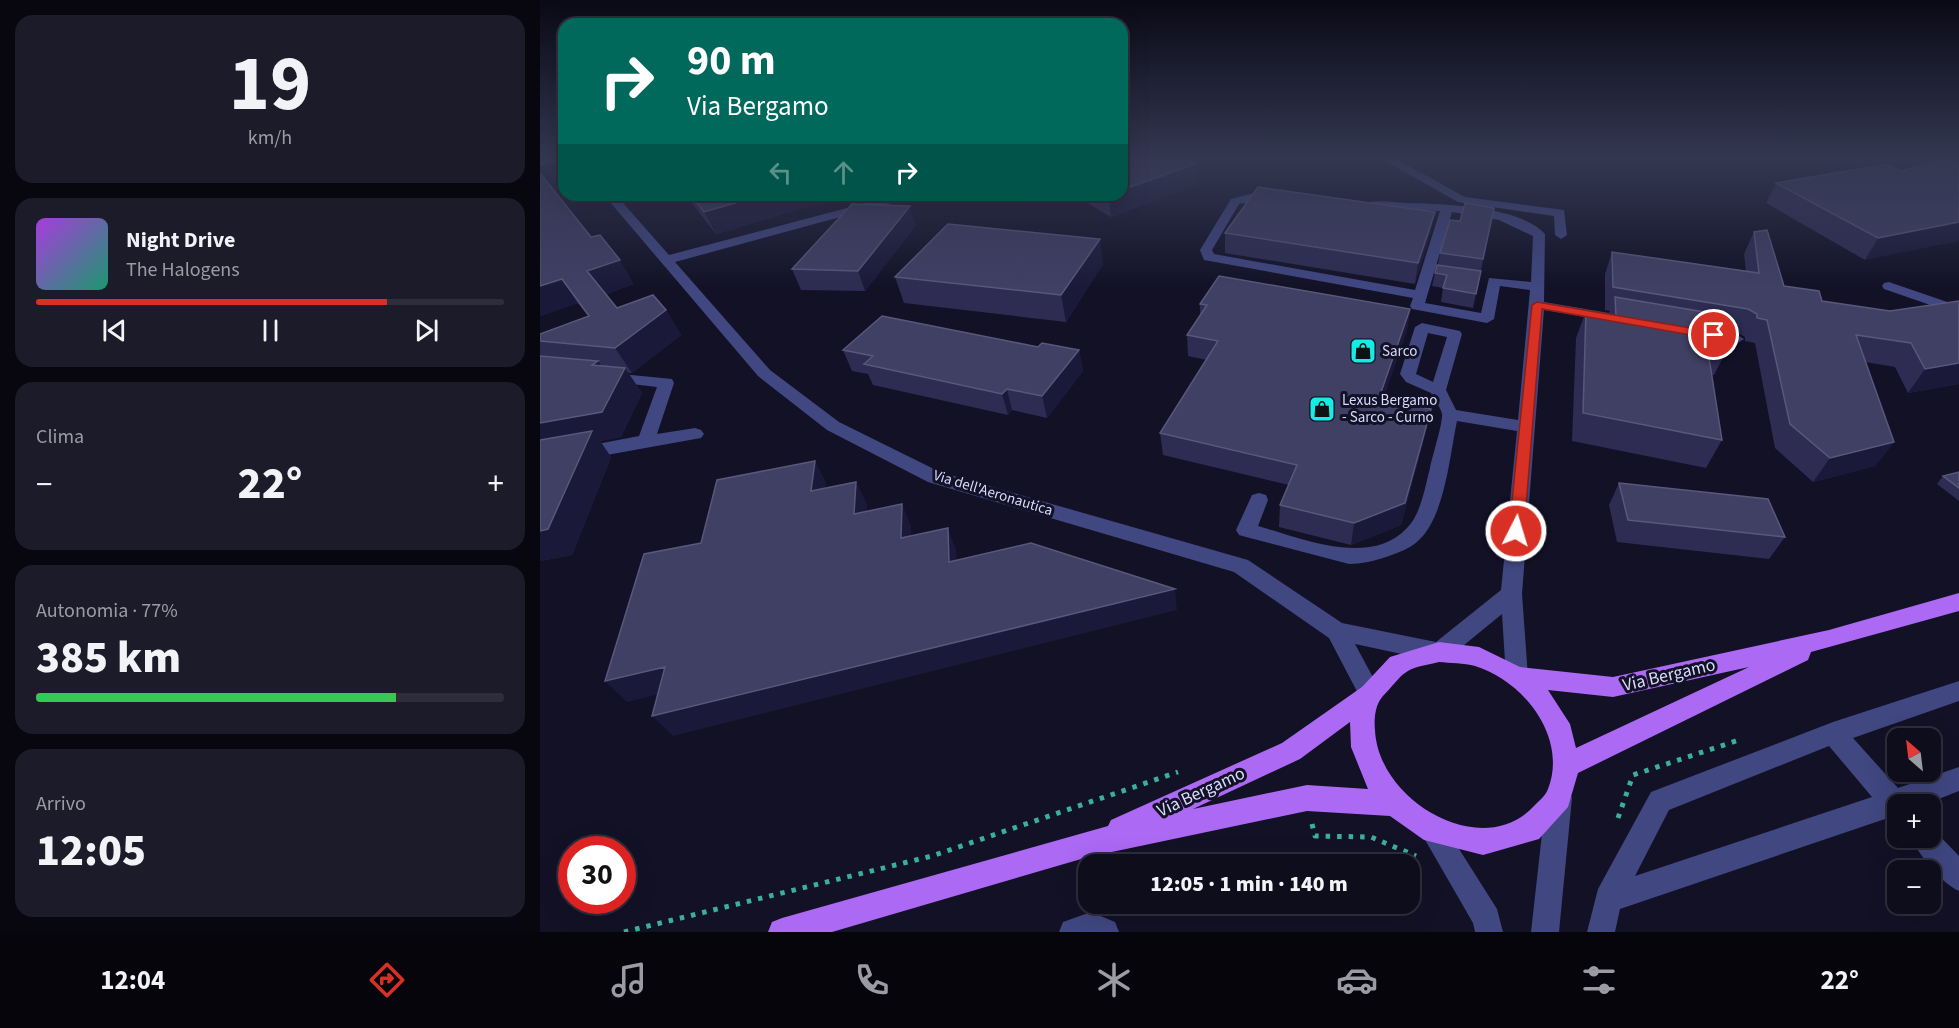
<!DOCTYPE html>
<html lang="it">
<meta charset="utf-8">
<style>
:root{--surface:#0e0d1c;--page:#1c1b29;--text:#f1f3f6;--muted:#9b9ca3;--line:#2e2d3b;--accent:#d93025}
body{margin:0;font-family:"Source Sans 3",sans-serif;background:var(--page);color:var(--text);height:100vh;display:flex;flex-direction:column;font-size:22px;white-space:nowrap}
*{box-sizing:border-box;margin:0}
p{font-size:20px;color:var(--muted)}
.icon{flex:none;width:33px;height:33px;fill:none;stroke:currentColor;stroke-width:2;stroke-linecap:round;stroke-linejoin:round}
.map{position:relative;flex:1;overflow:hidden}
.side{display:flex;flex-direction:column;gap:15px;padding:15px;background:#08070f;width:540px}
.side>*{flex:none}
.banner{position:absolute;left:18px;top:18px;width:570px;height:183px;border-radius:18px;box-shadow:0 6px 24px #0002,0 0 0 2px var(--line);background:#00695c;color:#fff;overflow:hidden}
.needle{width:39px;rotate:332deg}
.buttons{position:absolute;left:1347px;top:728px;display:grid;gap:12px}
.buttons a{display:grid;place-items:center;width:54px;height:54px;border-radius:12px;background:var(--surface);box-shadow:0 6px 24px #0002,0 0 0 2px var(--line);font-size:30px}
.speed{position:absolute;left:18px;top:836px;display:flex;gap:12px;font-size:30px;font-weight:700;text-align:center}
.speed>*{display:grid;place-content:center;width:78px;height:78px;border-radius:50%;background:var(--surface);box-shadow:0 6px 24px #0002,0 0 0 2px var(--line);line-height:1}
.speed .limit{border:9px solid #d22;background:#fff;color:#111}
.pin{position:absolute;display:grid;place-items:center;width:51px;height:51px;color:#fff;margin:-26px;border:3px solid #fff;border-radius:50%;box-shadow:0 2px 6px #0007}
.me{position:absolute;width:66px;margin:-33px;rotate:5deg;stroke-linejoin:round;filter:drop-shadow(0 0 4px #0008)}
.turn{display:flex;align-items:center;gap:21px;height:126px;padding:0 30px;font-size:27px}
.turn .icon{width:78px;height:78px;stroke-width:2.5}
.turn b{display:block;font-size:42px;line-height:51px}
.lanes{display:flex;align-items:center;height:57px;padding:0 30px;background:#0003;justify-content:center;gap:30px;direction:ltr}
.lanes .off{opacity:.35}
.big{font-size:45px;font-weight:800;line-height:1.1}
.side .widget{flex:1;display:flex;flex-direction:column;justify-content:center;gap:9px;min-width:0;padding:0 21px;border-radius:18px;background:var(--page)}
.side .dial{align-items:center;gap:0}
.dial b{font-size:78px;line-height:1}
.song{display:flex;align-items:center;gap:18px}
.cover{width:72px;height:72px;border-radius:9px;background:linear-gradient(135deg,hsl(280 70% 55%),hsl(160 70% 35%))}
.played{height:6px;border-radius:3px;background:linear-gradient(90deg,var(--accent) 75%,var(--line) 75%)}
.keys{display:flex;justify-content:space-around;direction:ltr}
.heat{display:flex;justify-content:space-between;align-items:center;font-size:33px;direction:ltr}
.charge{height:9px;border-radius:4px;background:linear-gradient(90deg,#34c759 77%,var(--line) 0)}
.trip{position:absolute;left:538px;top:854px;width:342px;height:60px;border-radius:18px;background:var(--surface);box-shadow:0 6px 24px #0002,0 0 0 2px var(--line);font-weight:800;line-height:60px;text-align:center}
.menu{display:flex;height:96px;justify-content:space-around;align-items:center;background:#06050b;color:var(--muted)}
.menu .icon{width:42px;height:42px}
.menu .selected{color:var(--accent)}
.menu b{font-size:27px;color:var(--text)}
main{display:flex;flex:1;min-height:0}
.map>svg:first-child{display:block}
</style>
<main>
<section class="side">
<div class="widget dial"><b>19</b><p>km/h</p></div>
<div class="widget">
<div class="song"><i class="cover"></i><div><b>Night Drive</b><p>The Halogens</p></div></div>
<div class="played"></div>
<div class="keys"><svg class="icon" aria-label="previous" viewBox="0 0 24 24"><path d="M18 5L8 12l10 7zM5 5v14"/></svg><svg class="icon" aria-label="pause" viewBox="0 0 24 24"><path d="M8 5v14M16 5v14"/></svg><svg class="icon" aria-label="next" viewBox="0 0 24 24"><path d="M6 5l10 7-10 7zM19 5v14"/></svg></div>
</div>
<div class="widget"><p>Clima</p>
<div class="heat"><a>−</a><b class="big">22°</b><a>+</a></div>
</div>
<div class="widget"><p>Autonomia · 77%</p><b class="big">385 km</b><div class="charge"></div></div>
<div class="widget"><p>Arrivo</p><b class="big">12:05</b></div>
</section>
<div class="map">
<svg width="1419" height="932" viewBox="0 0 1419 932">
<rect width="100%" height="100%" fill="#121126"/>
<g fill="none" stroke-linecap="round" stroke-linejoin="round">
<!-- path -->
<path stroke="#3ab098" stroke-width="5" stroke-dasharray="4.5 7" stroke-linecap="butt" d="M1078,818l15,-43 106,-35
M772,824l3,12 56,1 45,19
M84,932l308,-76 246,-84"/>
<!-- minor -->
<path fill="#404781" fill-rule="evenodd" d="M4,158h19l-23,8v-6z
M840,158h14l71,39 99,13 3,25 -6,4 -6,-4 -1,-19 -96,-14z
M710,194l25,2 6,4c-10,7 -29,1 -42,4l-27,46 2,4 201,36 25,-79 -66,-2 -4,-1v-6c11,-2 25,0 37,1 36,1 113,3 138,31l-1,68 65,11 7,4 -7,4 -65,-11 -22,284 6,83 -3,7 -8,3 -8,-3 -3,-7 -4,-63 -55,45 -8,3 -84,-18 27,50 -4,7 -8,4 -8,-4 -33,-63 -95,-66 -306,-90 -101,-52 -69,-54 -154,-181h12l53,60 227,-60h15l-1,3 -235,64 95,108 69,52 101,50 308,88 94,63 94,19 65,-52 16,-159 -60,-10c-7,33 -12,95 -38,119 -9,9 -22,13 -33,17 -12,4 -24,7 -37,7l-103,-27 -7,-2 -3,-5 16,-35 7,-2 7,2 2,5 -10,26c43,12 111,42 149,2 14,-14 18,-41 23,-60 2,-11 13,-45 12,-54 -1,-6 -8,-15 -11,-21l-25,-11 -6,-8 15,-47 7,-4 38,8 2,3 -16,56 10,20 62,10 12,-130 -30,-4 -6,33 -7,4 -75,-14 -2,-3 3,-8 -209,-38 -4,-10 31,-51zM912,212l47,8 34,16 -2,46 -42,-4 -8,35 -56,-10zM888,333l19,4 -14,45 -17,-8z
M1349,282l70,24v9l-75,-26 -2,-3 2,-3z
M1164,330l32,4 8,5 -8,5 -37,-7 -2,-3 2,-3z
M71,373l61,6 2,4 -17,51 38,-6 6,2 3,4 -3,4 -161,29v-12l99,-19 18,-49 -52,-6 -2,-3 2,-3z
M1419,681v20l-106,37 45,50 61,-21v24l-33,13h-28v16l-7,-3 -271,92 -5,23h-28l11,-43 53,-97 182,-70zM1289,746l43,51 -237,79 34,-66z
M1019,785l9,4 4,9 -13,134h-28l15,-134 4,-9z
M893,818l9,4 55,87 6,23h-28l-2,-9 -53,-92 4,-9z
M1390,826l29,30v35c-17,-7 -41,-37 -48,-54h19z
M551,912l24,10 4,10h-60l4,-10z"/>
<!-- major -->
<path fill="#ac69f3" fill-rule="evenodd" d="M1419,593v18l-148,41 -3,8 -230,113 -10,34 -29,32 -56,16 -59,-15 -34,-24 -83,-5 -219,46 -256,75h-64l4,-10 10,-4 326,-92 3,-6 171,-77 80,-56 28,-30 49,-15 40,5 41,20 93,10 216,-47zM899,662c11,1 25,1 36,4 49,15 93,72 73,123 -2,6 -9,12 -14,17 -52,56 -156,-5 -159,-76 -1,-10 0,-22 5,-30 3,-5 9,-10 12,-14 4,-4 8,-10 13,-13 8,-7 24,-8 34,-11zM1209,667l-173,81 -6,-24 -22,-34 65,7zM810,722l1,25 17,42 -61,-4 -114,24 107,-50z"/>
</g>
<!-- wall -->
<path fill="#2e2c52" d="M1408,158l-83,102 -99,-57 10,-20 125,-12z
M655,164l1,21 -85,32 -37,-22h48z
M125,195h182l-131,39 -28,-36 -13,4z
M954,208l-21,100 -32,-6 2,-14 -11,-2 3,-13 3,-8 2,-12 20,-32z
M376,225l-51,66 -64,-1 -9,-21z
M891,231l-16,53 -190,-31v-20z
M1214,232l30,54 38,15 68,10 69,73 -51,9 -13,-26 -30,-5 29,80 -19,24 -62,16 -38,-34 -20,-105 -10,-2v-4l-9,-5 -11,-2 3,18 -14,27h-2l10,65 -16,28 -134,-27 4,-103 10,-27 22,4 2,-4 -5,-1v-36l7,-22 134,19 -2,-17z
M51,237l43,47 -28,10 11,14 49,2 15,25 -49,38h-4l14,20 -21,44 -21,4 11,16 -39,98 -32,6v-227l49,-17 -11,-14 -38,13z
M563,264l-37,58 -162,-19 -9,-26z
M660,304l210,5 -3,21 -24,69 48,10 -5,22 -25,94 -50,20 -72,-18 1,-22 9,-20 -126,-30 -3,-22 47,-73 -19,-4 -1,-21 13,-20z
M498,347l41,3 4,21 -36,47 -35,-8 -4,5 -135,-30 -5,-11 -16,-3 -9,-21z
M1419,472v29l-22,-17 6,-8z
M1079,483l166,54 -16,22 -152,-17 -8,-37z"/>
<!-- shaded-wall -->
<path fill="#1b1939" d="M655,164l1,21 -85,32 -3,-22h14v-5z
M131,195h16l1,3 -13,4z
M223,195h84l-131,39 -12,-22z
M370,206l6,19 -51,66 -7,-20z
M895,212l-4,19 -16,53 3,-21z
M1419,222v19l-94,19 13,-22z
M560,239l3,25 -37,58 -5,-27z
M80,260l14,24 -32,11 -15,-24z
M22,279l16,24 -38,13v-30z
M870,309l-3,21 -31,90 3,-22z
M126,310l15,25 -49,38 -17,-25z
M539,350l4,21 -36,47 -5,-22z
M58,361l17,24 10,-17 17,25 -21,44 -21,4 11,16 -39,98 -32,6v-138l52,-58z
M1419,363v21l-51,9 17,-24z
M467,389l5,21 -4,5 -6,-21z
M891,409l-5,22 -25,94 -50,20 3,-22z
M1354,442l-19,24 -62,16 17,-24z
M275,461l11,22 -3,30 -12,-22z
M316,482l11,22 -2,32 -11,-22z
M362,504l9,22v34l-10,-22z
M408,528l8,22 2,33 -9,-21z
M635,589l2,21 -504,126 -21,-20z
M125,667l19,21 -57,14 -22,-21z"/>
<!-- building -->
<path fill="#403f64" stroke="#58577c" stroke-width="1.5" d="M582,158h63l10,6 -73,26z
M1408,158h11v64l-81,16 -102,-55 110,-19 15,7z
M0,173l51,64 9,-2 20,25 -33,11 30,37 36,-13 13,15 -51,38 -75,-7v-7l49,-18 -27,-37 -22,7z
M718,187l177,25 -17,51 -193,-30z
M151,195h72l-59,17z
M925,203l29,5 -11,51 -43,-6 10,-33 10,1z
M312,204l58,2 -52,65 -66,-2z
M408,224l152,15 -39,56 -166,-18z
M1227,230l17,56 35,5 3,10 68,10 69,-10v62l-34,6 -14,-26 -55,-8 38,107 -64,16 -40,-34 -23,-104 -10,-2v-4l-9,-5 -135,-22 -1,-35 147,21 -5,-41z
M897,265l44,6 -5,23 -33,-6 4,-13 -12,-2z
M679,276l191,33 -31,89 52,11 -26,94 -51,20 -74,-18 17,-40 -137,-32 58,-92 -31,-6 20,-30 -7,-1z
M1075,297l107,18 6,33 -21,-3 15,95 -139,-27 3,-102 30,5z
M342,316l156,31 4,-4 37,7 -37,46 -35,-7 -5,5 -138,-30 9,-8 -30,-6z
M0,356l58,5 -6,4 33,3 -23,44 -62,11z
M52,431l-44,98 -8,2v-91z
M275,461l-4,30 45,-9 -2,32 48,-10 -1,34 47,-10 1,34 82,-19 144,46 -523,127 13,-49 -60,14 39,-127 57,-11 16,-63z
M1419,472v16l-16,-12z
M1079,483l149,16 17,38 -157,-17z"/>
<!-- sky -->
<linearGradient id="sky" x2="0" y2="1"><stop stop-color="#0a0915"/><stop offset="0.55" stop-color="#333852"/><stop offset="1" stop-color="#333852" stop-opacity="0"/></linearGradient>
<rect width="1419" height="289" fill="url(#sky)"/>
<!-- route -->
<path fill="#d93025" stroke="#8d1f18" stroke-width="1.5" d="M997,302l177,30 6,3 -6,4 -172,-30 -18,222 -3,4h-10l-2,-4 23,-226z"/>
<!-- icons -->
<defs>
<g id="shop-square" transform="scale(1.35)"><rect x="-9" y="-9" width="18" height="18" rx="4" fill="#15ece3" stroke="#121126"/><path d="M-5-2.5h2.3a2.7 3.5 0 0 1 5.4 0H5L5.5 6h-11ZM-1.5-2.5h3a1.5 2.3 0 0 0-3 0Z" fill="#111"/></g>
</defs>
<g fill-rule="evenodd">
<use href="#shop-square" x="823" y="351"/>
<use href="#shop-square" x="782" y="409"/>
</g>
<g text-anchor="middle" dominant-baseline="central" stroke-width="6" stroke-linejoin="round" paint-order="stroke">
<!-- poi labels -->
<g font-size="15" fill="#d9dafc" stroke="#121126" text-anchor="start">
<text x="842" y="351">Sarco</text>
<text x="802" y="400">Lexus Bergamo<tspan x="802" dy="17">- Sarco - Curno</tspan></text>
</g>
<!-- street labels -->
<g font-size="15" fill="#d9dafc" stroke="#121126">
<text transform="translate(453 493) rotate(17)">Via dell'Aeronautica</text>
</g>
<!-- near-street labels -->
<g font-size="18" fill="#d9dafc" stroke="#121126">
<text transform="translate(1129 675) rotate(-13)">Via Bergamo</text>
<text transform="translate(661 792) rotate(-25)">Via Bergamo</text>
</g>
</g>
</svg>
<div class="buttons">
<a><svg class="needle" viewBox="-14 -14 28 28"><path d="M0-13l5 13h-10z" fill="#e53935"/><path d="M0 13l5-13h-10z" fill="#9b9ca3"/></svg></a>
<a>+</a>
<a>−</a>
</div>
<div class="speed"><div class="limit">30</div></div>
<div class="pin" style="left:1174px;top:335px;background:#d93025"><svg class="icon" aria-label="arrive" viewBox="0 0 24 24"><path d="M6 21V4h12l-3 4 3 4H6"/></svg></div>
<svg class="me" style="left:976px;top:531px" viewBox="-20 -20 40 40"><circle r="17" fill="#d93025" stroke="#fff" stroke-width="3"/><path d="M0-11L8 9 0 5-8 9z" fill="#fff"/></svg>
<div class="trip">12:05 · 1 min · 140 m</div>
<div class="banner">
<div class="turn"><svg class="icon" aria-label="right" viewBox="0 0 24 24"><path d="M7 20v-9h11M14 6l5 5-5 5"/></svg><div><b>90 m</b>Via Bergamo</div></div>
<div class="lanes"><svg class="icon off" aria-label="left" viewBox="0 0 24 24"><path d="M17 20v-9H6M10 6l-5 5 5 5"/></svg><svg class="icon off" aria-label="ahead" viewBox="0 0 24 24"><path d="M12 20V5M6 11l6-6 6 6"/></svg><svg class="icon" aria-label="right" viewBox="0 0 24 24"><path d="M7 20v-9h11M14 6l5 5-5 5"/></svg></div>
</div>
</div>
</main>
<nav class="menu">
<b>12:04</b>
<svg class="icon selected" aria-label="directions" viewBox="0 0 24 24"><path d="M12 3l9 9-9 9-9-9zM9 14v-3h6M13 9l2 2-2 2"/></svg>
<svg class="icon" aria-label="music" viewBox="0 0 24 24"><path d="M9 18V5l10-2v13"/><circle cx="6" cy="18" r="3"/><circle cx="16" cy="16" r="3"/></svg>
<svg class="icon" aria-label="phone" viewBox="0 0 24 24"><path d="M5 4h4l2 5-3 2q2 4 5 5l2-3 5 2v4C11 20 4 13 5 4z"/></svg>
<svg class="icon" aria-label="climate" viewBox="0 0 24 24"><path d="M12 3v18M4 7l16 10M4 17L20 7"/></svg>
<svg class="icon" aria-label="car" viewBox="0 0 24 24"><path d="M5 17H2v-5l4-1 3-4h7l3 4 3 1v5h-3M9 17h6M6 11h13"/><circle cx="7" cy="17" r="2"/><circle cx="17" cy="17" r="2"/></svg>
<svg class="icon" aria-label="filters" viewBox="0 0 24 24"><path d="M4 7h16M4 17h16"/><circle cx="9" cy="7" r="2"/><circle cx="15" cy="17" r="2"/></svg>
<b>22°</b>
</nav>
